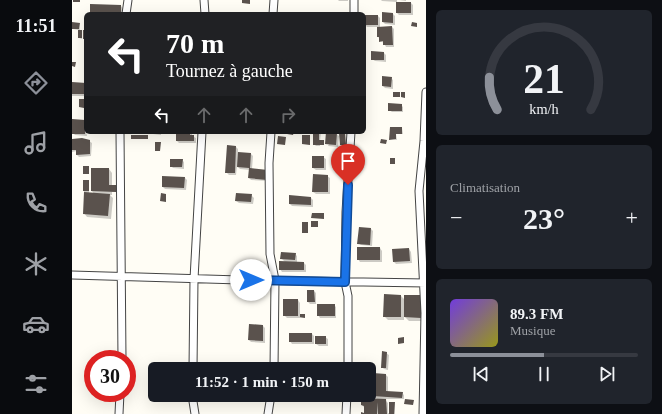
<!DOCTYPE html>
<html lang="fr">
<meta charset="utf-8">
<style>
:root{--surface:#171b24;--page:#20242c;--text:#f1f3f6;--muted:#9ea1a6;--line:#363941;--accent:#8c9099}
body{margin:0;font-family:"Times New Roman",serif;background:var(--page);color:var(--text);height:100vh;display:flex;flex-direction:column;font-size:15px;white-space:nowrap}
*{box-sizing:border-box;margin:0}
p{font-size:13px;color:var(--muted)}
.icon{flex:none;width:22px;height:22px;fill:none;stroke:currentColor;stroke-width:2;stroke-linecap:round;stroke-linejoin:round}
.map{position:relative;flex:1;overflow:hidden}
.panel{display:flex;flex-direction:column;gap:10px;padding:10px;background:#0d0f14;width:236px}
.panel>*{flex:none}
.hud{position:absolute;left:12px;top:12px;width:282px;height:122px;border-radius:6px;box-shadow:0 4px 16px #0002;background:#202124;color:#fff;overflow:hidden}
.speed{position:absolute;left:12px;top:350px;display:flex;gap:8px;font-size:20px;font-weight:700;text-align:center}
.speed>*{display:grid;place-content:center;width:52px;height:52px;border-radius:50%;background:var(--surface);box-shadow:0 4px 16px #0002;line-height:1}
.speed .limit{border:6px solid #d22;background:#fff;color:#111}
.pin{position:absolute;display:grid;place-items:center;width:34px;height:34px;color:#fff;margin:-41px -17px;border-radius:50% 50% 50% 0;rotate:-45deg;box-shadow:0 0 4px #0007}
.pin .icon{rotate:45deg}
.me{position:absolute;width:44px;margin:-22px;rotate:90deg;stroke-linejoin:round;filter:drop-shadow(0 0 3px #0008)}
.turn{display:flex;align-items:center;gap:14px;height:84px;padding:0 16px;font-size:18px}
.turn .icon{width:52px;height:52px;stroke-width:2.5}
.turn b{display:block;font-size:28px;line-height:34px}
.lanes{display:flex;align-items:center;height:38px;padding:0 16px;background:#0003;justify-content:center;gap:20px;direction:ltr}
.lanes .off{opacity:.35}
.big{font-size:30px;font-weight:800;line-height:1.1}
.panel .tile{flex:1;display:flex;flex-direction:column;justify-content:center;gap:6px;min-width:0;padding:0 14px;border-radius:6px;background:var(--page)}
.panel .dial{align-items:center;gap:0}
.dial svg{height:104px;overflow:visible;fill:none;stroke:var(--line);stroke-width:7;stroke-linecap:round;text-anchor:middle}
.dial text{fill:var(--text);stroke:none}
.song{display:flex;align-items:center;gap:12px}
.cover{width:48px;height:48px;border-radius:6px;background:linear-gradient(135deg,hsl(260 70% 55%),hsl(60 70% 35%))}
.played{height:4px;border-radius:2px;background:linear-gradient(90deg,var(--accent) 50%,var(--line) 50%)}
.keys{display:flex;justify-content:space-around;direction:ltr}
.heat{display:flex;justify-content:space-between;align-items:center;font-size:22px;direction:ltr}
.trip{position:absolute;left:76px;top:362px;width:228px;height:40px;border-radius:6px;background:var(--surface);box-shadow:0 4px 16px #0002;font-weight:800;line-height:40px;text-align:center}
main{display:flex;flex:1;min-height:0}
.menu{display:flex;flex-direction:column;width:72px;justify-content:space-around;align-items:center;background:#090b0e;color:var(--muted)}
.menu .icon{width:28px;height:28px}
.menu .active{color:var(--accent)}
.menu b{font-size:18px;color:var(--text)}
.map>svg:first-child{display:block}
</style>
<main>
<nav class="menu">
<b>11:51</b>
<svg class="icon active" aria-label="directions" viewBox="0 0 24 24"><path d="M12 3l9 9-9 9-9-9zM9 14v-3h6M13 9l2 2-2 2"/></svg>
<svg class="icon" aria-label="music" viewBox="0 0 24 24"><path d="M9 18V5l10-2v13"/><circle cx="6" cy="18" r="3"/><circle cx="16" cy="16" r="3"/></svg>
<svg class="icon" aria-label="phone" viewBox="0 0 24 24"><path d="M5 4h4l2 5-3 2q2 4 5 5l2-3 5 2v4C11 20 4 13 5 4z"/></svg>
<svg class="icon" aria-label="climate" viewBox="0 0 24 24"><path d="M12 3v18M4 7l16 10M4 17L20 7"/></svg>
<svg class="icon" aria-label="car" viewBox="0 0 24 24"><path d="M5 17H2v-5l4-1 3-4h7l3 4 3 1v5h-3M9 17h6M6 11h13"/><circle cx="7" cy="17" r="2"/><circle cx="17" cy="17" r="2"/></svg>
<svg class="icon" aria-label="filters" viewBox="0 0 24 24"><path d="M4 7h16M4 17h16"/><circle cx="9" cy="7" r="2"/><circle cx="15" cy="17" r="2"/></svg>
</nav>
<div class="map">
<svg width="354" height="414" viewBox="0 0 354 414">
<rect width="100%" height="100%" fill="#fffdf5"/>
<!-- shadow -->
<path fill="#0003" d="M266,0h10v1h-9z
M309,0h16v2l-15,-1z
M327,0h7v3h5l2,2v10h-14l-2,-2 9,-10v-2z
M49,6l3,4v4h-33z
M321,14l2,2v9l-10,-1 -2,-2z
M306,16l2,2v10l12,-1 2,2v18h-8l-2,-4 -4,-2 -2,-5v-9h-11l-2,-2z
M7,24l1,7 2,1v7l-3,-1v-8l-6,-1z
M312,53l2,2v7l-11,-1 -3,-2z
M311,77l8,1 2,2v9l-8,-1 -2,-2z
M0,83l14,1v12h-14z
M329,105l2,2v5h-11l-3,-2z
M13,121l2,15 -12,-1 -2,-2z
M330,128l1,6h-7l1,6 -7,-1z
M79,132h10v3l-8,-1z
M105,132h15v4l4,2v5h-17l-2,-2z
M236,132h13l-1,9h3l1,3h-4v2h-4l-2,-2v-10h-5z
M264,134l3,2 -1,11 -10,-1 1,-2z
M0,140l17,1 3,2 -1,13 -12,1 -2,-2v-4l-5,1z
M164,147l2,2v4l13,1 2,2 -1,13 17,12 -18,-1 -2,-2 1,-8 -10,-1 -3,-3 -1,9h-7l-3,-3z
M241,157h10l3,2v11h-10l-3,-2z
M110,160l2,2v7l-11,-1 -2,-2z
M37,169l3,4v13l4,1v5h-4v3h-2l3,3 -2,21 -24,-2 -3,-4v-22l5,-9v11l5,1 -2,-3z
M255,176l3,2v16h-14l-3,-2z
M113,178l2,2 -1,10 -21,-1 -2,-2z
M179,195l3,3 -1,6 -14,-1 -3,-2z
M239,198l2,2v7l-21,-1 -2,-2z
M299,229l2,2 -1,15 -11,-1 -3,-2z
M308,248l2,3v11h-22l-2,-3z
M337,249l2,3 1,11 -16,1 -2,-2z
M223,254l2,2v7h7l2,2v7h-24l-2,-3 6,-6 -4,-4z
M236,291h6l2,2v11h-6l-2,-2z
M313,295l16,1 4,4 16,-4 4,25h-16l-5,-5v4h-16l-4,-4z
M226,300l2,3v12h4l1,3h-18l-3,-3z
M262,305l2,2v11h-16l-2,-3z
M191,326l2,2v15l-14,-1 -2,-2z
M240,334l2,2v8h-22l-2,-3z
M253,337l3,2v7h-9l-3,-2z
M314,353l3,2 -1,15 -4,-1 -2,-2z
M302,374l12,1 2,2v15l14,1 2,2v4h-20l4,4v10h2l4,-10 1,1v10h-33h3v-6l-3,-3 15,-6 -3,-3z"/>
<!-- building -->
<path fill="#5a524d" d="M1,0h7v2h-7z
M170,0h8v4l-8,-1z
M324,2h15v11h-15z
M18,4l31,1v9h-31z
M310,12l11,1v10l-11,-1z
M292,15h14v10h-14z
M0,22l8,1 -1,6h-7z
M340,22l5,1v4l-6,-1z
M320,26l1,19h-10v-4l-4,1v-5h-2v-10z
M6,30h4v8h-4z
M11,30h3v9h-3z
M299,51l13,1v8h-13z
M0,62h4l-1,5 -3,-1z
M310,76l10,1 -1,10 -9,-1z
M0,82l14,1v11h-14z
M321,92h7v5h-7z
M329,92h4v6l-4,-1z
M7,99h6l-1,9 -5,-1z
M316,103l14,1v7h-14z
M0,119l13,1v14h-13z
M318,127h12v7h-6v5l-7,1z
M104,132h14v3h4v6h-18z
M216,132h6l-1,3 -6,-1z
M241,132h6v8h5v5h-11z
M254,132l11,1 -1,12 -11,-1z
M273,132l1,13h-6l-1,-12z
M59,135h17v4h-17z
M230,135h8v10l-8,-1z
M206,136l8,1 -1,8 -8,-1z
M10,138l8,2v14l-14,1v-5h-4v-11z
M309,139l6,1 -1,4 -6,-1z
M83,142h6l-1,9h-5z
M155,145l9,1 -1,27h-10z
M166,152l13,1 -1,15 18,2 -1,10 -19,-2 1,-10 -12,-1z
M240,156h12v12h-12z
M318,158h5v6h-5z
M98,159h13l-1,8h-12z
M11,166h6v8h-6z
M19,168h18v17h7v7l-25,-1z
M241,174l15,1v17h-16z
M90,176l23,1 -1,11 -22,-1z
M11,180h6v11h-6z
M12,192l26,2 -2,22 -25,-2z
M89,193l5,1v8l-6,-1z
M164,193l16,1 -1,8 -16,-1z
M217,195l22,2v8l-22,-1z
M240,213h12v6l-13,-1z
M239,221h7v6h-7z
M230,222h6v11h-6z
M287,227l12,1 -1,17 -13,-1z
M285,247h23v13h-23z
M337,248l1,13 -17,1 -1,-13z
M209,252l15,1 -1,7 -15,-1z
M207,261l25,1v8h-25z
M235,290h7l1,12h-8z
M312,294l17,1v22h-18z
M332,295h17v23l-17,-1z
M211,299h15v17h-15z
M245,304h18v12h-18z
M228,314h5v4l-5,-1z
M177,324l14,1v16l-15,-1z
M217,333h23v9h-23z
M243,336h11v8h-11z
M332,337v6l-6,1v-6z
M310,351l5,1 -1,16h-5z
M301,373l13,1v17l17,1 -1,6 -29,-2z
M289,398l25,1 1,15h-9l-1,-12v12h-16v-2l3,1v-7l-3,-1z
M333,399l9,1 -1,5 -9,-1z
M317,402h6l-1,12h-5z"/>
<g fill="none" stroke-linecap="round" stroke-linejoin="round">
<!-- minor casing -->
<g stroke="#444" stroke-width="9">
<path id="minor" d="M132,0l1,14
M54,14l2,-14
M201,14l1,-14
M282,14v-14
M48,132l2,227
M199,132l-2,31 1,91 5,26 -1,89
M0,275l168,5 186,3
M121,369l1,-90 8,-147
M276,369v-73l-3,-14 1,-70 5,-80
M120,395l3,19
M47,414l1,-21
M196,414l3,-19
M274,414l1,-19
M351,414l2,-101 -6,-122 5,-50 2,-49"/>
</g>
<!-- minor -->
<use href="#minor" stroke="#fff" stroke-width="7"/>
</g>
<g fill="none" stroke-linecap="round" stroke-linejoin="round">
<!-- route casing -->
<g stroke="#114b97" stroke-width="10">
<path id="route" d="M179,280l94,2 3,-97"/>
</g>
<!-- route -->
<use href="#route" stroke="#1a73e8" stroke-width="7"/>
</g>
</svg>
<div class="speed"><div class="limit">30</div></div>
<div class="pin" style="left:276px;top:185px;background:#d93025"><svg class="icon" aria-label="arrive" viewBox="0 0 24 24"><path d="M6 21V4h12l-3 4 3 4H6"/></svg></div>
<svg class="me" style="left:179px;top:280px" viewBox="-20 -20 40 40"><circle r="19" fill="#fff"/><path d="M0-13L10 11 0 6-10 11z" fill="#1a73e8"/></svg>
<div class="trip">11:52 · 1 min · 150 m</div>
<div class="hud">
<div class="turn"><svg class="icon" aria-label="left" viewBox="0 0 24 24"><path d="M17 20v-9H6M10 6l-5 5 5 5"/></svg><div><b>70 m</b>Tournez à gauche</div></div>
<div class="lanes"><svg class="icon" aria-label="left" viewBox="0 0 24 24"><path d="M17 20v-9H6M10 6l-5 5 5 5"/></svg><svg class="icon off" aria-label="ahead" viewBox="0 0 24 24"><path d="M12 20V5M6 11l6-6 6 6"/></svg><svg class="icon off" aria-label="ahead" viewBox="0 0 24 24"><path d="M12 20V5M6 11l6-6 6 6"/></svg><svg class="icon off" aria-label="right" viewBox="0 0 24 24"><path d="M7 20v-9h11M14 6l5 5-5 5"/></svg></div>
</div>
</div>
<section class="panel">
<div class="tile dial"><svg viewBox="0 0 100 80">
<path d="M14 69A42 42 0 1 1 86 69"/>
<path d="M14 69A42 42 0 0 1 8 44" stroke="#8c9099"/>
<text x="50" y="56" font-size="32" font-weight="700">21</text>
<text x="50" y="72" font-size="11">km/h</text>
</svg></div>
<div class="tile"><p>Climatisation</p>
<div class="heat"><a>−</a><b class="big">23°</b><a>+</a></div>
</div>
<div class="tile">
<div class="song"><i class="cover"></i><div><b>89.3 FM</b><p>Musique</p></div></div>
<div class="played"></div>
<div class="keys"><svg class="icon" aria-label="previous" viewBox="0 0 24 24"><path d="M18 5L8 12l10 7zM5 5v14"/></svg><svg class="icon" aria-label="pause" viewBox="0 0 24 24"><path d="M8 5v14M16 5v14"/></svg><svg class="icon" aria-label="next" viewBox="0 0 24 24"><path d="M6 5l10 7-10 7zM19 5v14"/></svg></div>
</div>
</section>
</main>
